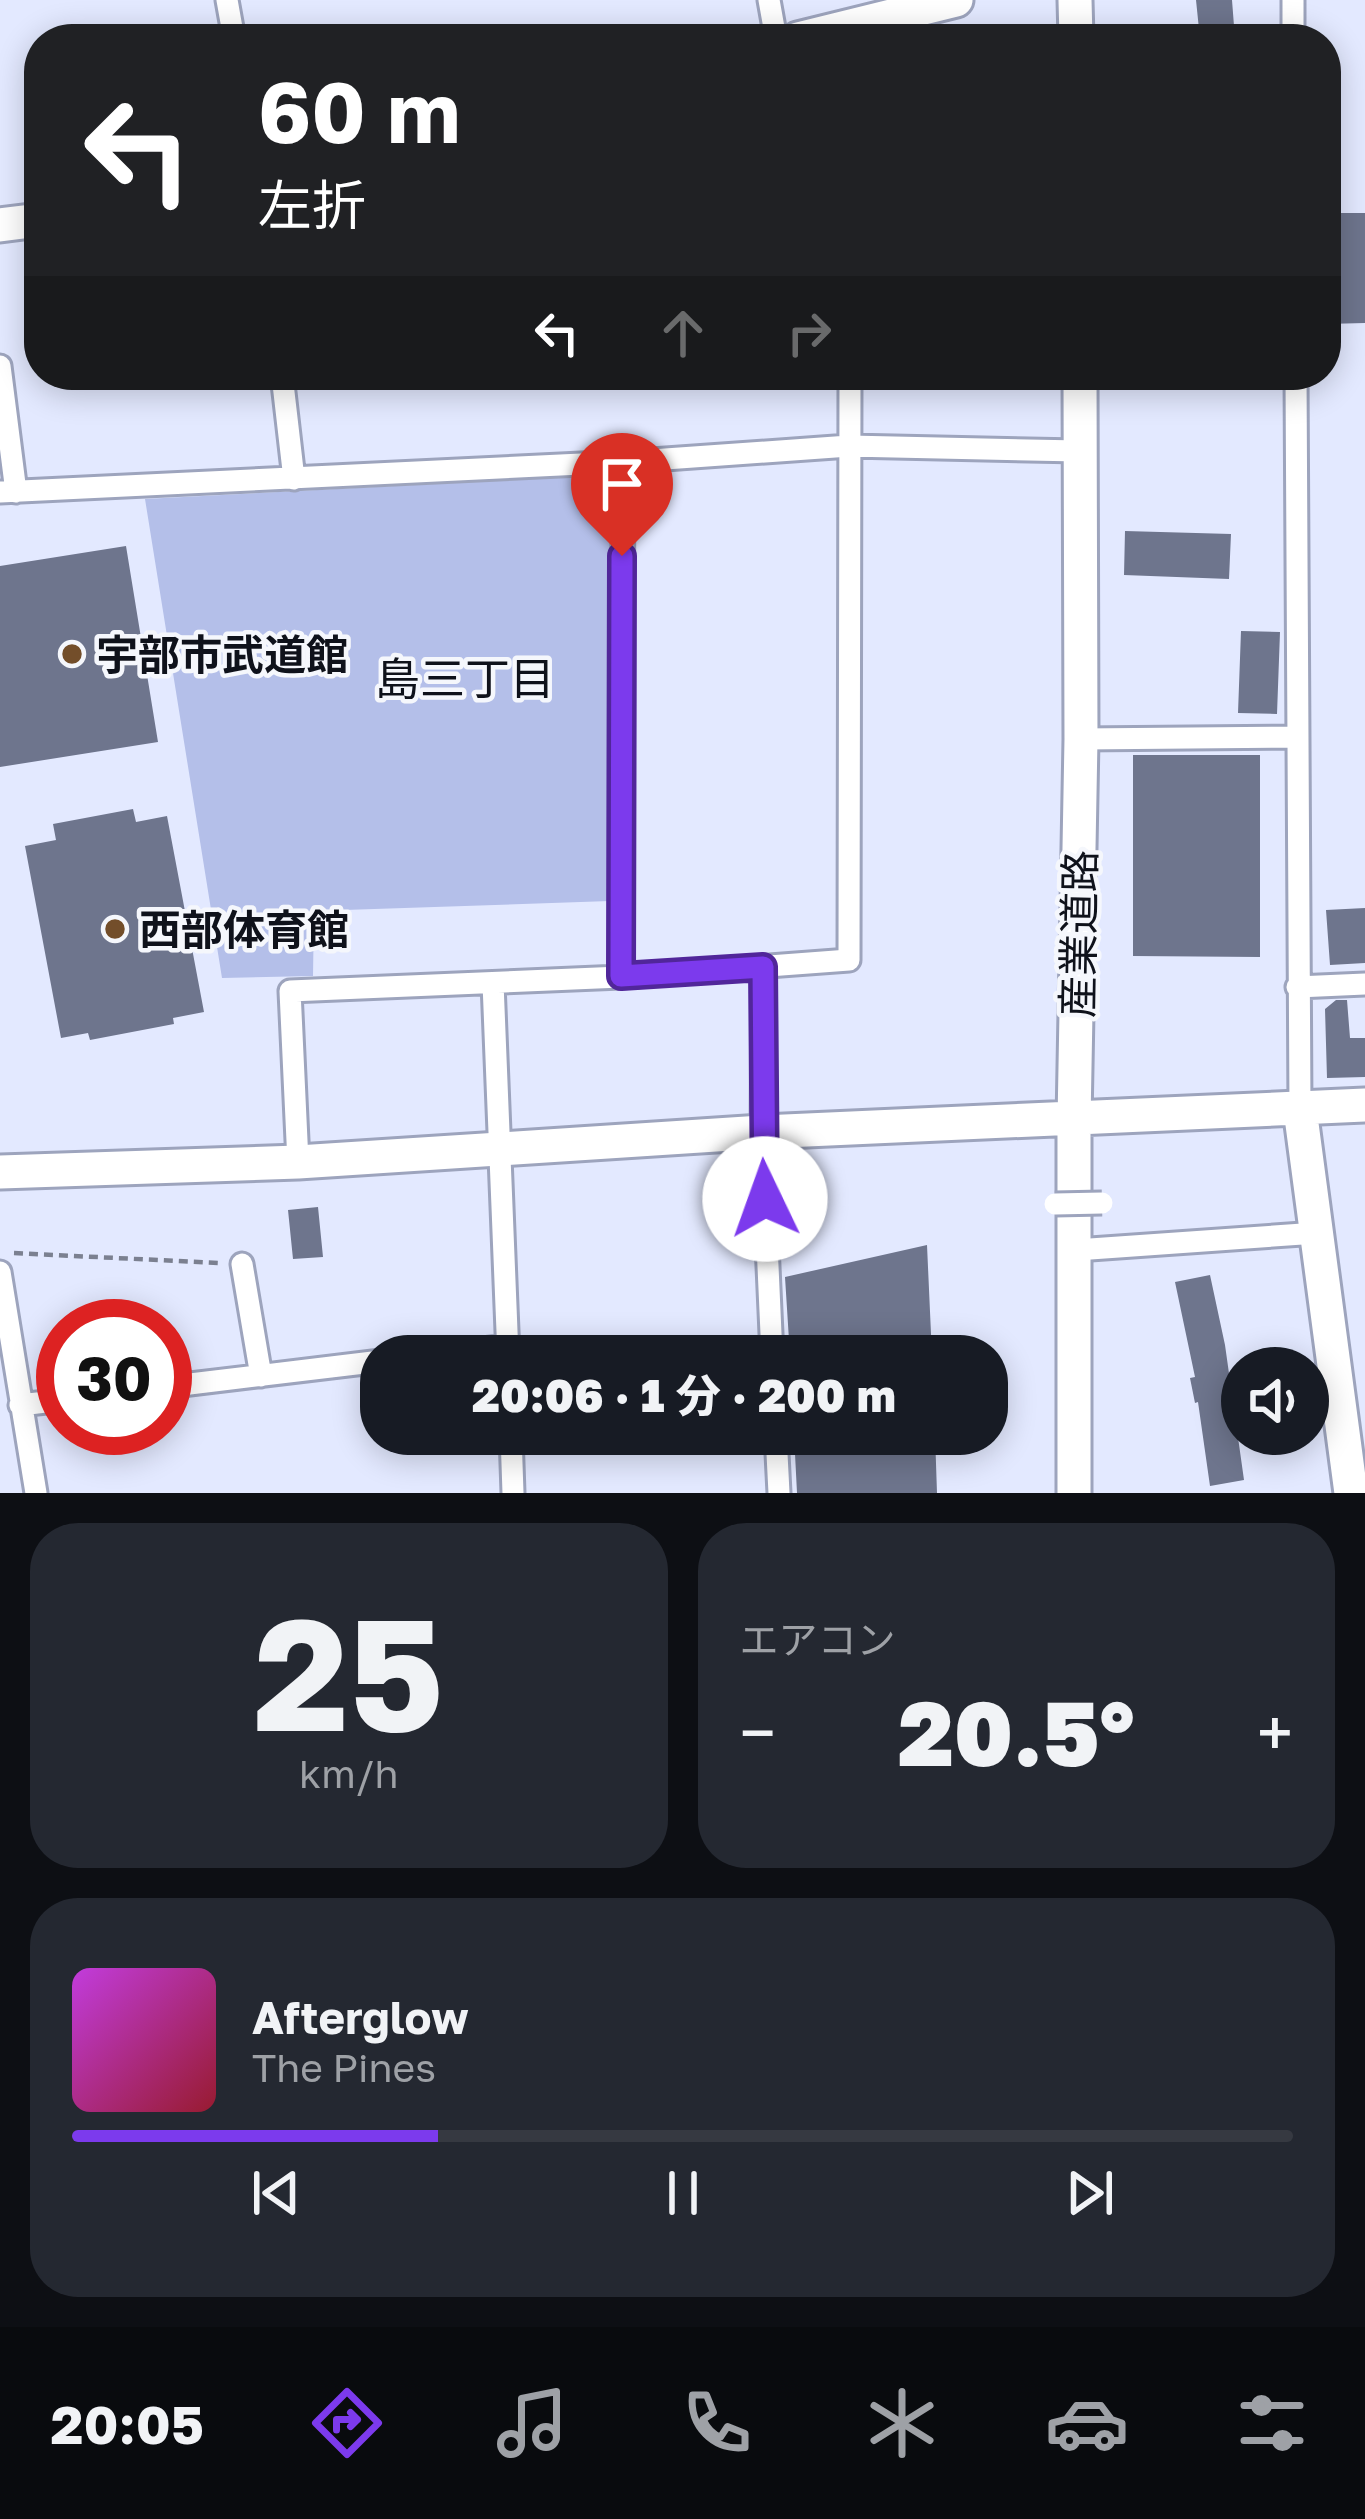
<!DOCTYPE html>
<html lang="ja">
<meta charset="utf-8">
<style>
:root{--surface:#171b24;--page:#242831;--text:#f1f3f6;--muted:#9ea1a6;--line:#363941;--accent:#7c3aed}
body{margin:0;font-family:"Golos Text","Noto Sans JP",sans-serif;background:var(--page);color:var(--text);height:100vh;display:flex;flex-direction:column;font-size:45px;white-space:nowrap}
*{box-sizing:border-box;margin:0}
p{font-size:39px;color:var(--muted)}
.icon{flex:none;width:66px;height:66px;fill:none;stroke:currentColor;stroke-width:2;stroke-linecap:round;stroke-linejoin:round}
.map{position:relative;height:1493px;overflow:hidden}
.details{display:flex;flex-direction:column;gap:30px;padding:30px;background:#0d0f14;flex:1}
.details>*{flex:none}
.guide{position:absolute;left:24px;top:24px;width:1317px;height:366px;border-radius:48px;box-shadow:0 6px 30px #0003;background:#202124;color:#fff;overflow:hidden}
.tools{position:absolute;left:1221px;top:1347px;display:grid;gap:24px}
.tools a{display:grid;place-items:center;width:108px;height:108px;border-radius:50%;background:var(--surface);box-shadow:0 6px 30px #0003;font-size:60px}
.speed{position:absolute;left:36px;top:1299px;display:flex;gap:24px;font-size:60px;font-weight:700;text-align:center}
.speed>*{display:grid;place-content:center;width:156px;height:156px;border-radius:50%;background:var(--surface);box-shadow:0 6px 30px #0003;line-height:1}
.speed .limit{border:18px solid #d22;background:#fff;color:#111}
.pin{position:absolute;display:grid;place-items:center;width:102px;height:102px;color:#fff;margin:-123px -51px;border-radius:50% 50% 50% 0;rotate:-45deg;box-shadow:0 0 12px #0007}
.pin .icon{rotate:45deg}
.me{position:absolute;width:132px;margin:-66px;rotate:357deg;stroke-linejoin:round;filter:drop-shadow(0 0 9px #0008)}
.turn{display:flex;align-items:center;gap:42px;height:252px;padding:0 36px;font-size:54px}
.turn .icon{width:156px;height:156px;stroke-width:2.5}
.turn b{display:block;font-size:84px;line-height:102px}
.lanes{display:flex;align-items:center;height:114px;padding:0 36px;background:#0003;justify-content:center;gap:60px;direction:ltr}
.lanes .off{opacity:.35}
.big{font-size:90px;font-weight:800;line-height:1.1}
.details .tile{flex:1;display:flex;flex-direction:column;justify-content:center;gap:18px;min-width:0;padding:0 42px;border-radius:48px;background:var(--page)}
.details .dial{align-items:center;gap:0}
.dial b{font-size:156px;line-height:1}
.song{display:flex;align-items:center;gap:36px}
.cover{width:144px;height:144px;border-radius:18px;background:linear-gradient(135deg,hsl(290 70% 55%),hsl(350 70% 35%))}
.played{height:12px;border-radius:6px;background:linear-gradient(90deg,var(--accent) 30%,var(--line) 30%)}
.keys{display:flex;justify-content:space-around;direction:ltr}
.heat{display:flex;justify-content:space-between;align-items:center;font-size:66px;direction:ltr}
.details .tiles{flex:1;display:grid;gap:30px;grid-template-columns:1fr 1fr}
.tile:last-child{grid-column:span 2}
.trip{position:absolute;left:360px;top:1335px;width:648px;height:120px;border-radius:48px;background:var(--surface);box-shadow:0 6px 30px #0003;font-weight:800;line-height:120px;text-align:center}
.tab-bar{display:flex;height:192px;justify-content:space-around;align-items:center;background:#090b0e;color:var(--muted)}
.tab-bar .icon{width:84px;height:84px}
.tab-bar .on{color:var(--accent)}
.tab-bar b{font-size:54px;color:var(--text)}
.map>svg:first-child{display:block}
</style>
<div class="map">
<svg width="1365" height="1493" viewBox="0 0 1365 1493">
<rect width="100%" height="100%" fill="#e3e9ff"/>
<!-- green -->
<path fill="#b4bfe9" d="M604,475l9,11 -3,415 -296,10 -1,65 -91,2 -77,-479z"/>
<!-- building -->
<path fill="#6e758d" d="M1196,0h36l3,39h-35z
M1340,213h25v110l-39,1v-38h12z
M1125,531l106,3 -2,45 -105,-4z
M126,546l32,196 -158,25v-201z
M1241,631l39,1 -3,82 -39,-1z
M1133,755h127v202l-127,-1z
M133,809l3,13 31,-6 37,196 -31,6 1,6 -84,16 -2,-7 -27,5 -36,-192 31,-6 -3,-16z
M1365,908v55l-35,2 -4,-55z
M1336,1000h11l3,38h15v39l-38,1 -2,-69z
M318,1207l5,50 -30,2 -5,-49z
M927,1245l5,111h-142l-5,-79z
M1210,1275l15,70 19,135 -34,6 -12,-84 -3,1 -5,-25 5,-1 -20,-95z
M794,1434h141l2,59h-140z"/>
<g fill="none" stroke-linecap="round" stroke-linejoin="round">
<!-- street casing -->
<g stroke="#9da4bd" stroke-width="27">
<path id="street" d="M227,0l7,39
M769,0l7,39
M1293,39v-39
M0,366l16,126
M282,375l12,104
M1296,375l4,734
M0,492l623,-30 226,-16 230,5
M1081,739l215,-2
M763,967l-1,165 10,224
M621,977l2,-515
M493,983l15,373
M1297,987l68,-3
M298,1162l-8,-171 331,-14 228,-17 1,-585
M1076,1250l241,-17
M242,1264l19,112
M0,1272l36,221
M423,1356l85,-10
M165,1387l216,-26
M20,1405l43,-5
M511,1434l2,59
M776,1434l3,59"/>
</g>
<!-- secondary casing -->
<g stroke="#9da4bd" stroke-width="39">
<path id="secondary" d="M1075,0l1,39
M798,39l158,-39
M0,225l39,-5
M1300,1109l51,384
M0,1172l298,-10 464,-30 603,-27
M1074,1493v-372l7,-382 -1,-364"/>
</g>
<!-- path -->
<path stroke="#7b8090" stroke-width="4.5" stroke-dasharray="9 6" stroke-linecap="butt" d="M14,1253l204,10"/>
<!-- street -->
<use href="#street" stroke="#fff" stroke-width="21"/>
<!-- secondary -->
<use href="#secondary" stroke="#fff" stroke-width="33"/>
<!-- street-bridge casing -->
<g stroke="#9da4bd" stroke-width="27" stroke-linecap="butt">
<path id="street-bridge" d="M1055,1204l47,-1"/>
</g>
<!-- street-bridge -->
<use href="#street-bridge" stroke="#fff" stroke-width="21"/>
</g>
<g fill="none" stroke-linecap="round" stroke-linejoin="round">
<!-- route casing -->
<g stroke="#51269a" stroke-width="30">
<path id="route" d="M622,556l-1,420 142,-9 2,232"/>
</g>
<!-- route -->
<use href="#route" stroke="#7c3aed" stroke-width="21"/>
</g>
<!-- markers -->
<g fill="#734e2a" stroke="#f5f7fc" stroke-width="4.5">
<circle cx="72" cy="654" r="12"/>
<circle cx="115" cy="929" r="12"/>
</g>
<g text-anchor="middle" dominant-baseline="central" stroke-width="9" stroke-linejoin="round" paint-order="stroke">
<!-- poi labels -->
<g font-size="42" font-weight="bold" fill="#0f121b" stroke="#f5f7fc" text-anchor="start">
<text x="96" y="654">宇部市武道館</text>
<text x="139" y="929">西部体育館</text>
</g>
<!-- street labels -->
<g font-size="42" fill="#0f121b" stroke="#f5f7fc">
<text transform="translate(1078 934) rotate(-89)">産業道路</text>
</g>
<!-- neighbourhood labels -->
<g font-size="45" fill="#0f121b" stroke="#f5f7fc">
<text x="465" y="678">島三丁目</text>
</g>
</g>
</svg>
<div class="tools">
<a><svg class="icon" aria-label="sound" viewBox="0 0 24 24"><path d="M4 9h4l5-4v14l-5-4H4zM17 9q2 3 0 6"/></svg></a>
</div>
<div class="speed"><div class="limit">30</div></div>
<div class="pin" style="left:622px;top:556px;background:#d93025"><svg class="icon" aria-label="arrive" viewBox="0 0 24 24"><path d="M6 21V4h12l-3 4 3 4H6"/></svg></div>
<svg class="me" style="left:765px;top:1199px" viewBox="-20 -20 40 40"><circle r="19" fill="#fff"/><path d="M0-13L10 11 0 6-10 11z" fill="#7c3aed"/></svg>
<div class="trip">20:06 · 1 分 · 200 m</div>
<div class="guide">
<div class="turn"><svg class="icon" aria-label="left" viewBox="0 0 24 24"><path d="M17 20v-9H6M10 6l-5 5 5 5"/></svg><div><b>60 m</b>左折</div></div>
<div class="lanes"><svg class="icon" aria-label="left" viewBox="0 0 24 24"><path d="M17 20v-9H6M10 6l-5 5 5 5"/></svg><svg class="icon off" aria-label="ahead" viewBox="0 0 24 24"><path d="M12 20V5M6 11l6-6 6 6"/></svg><svg class="icon off" aria-label="right" viewBox="0 0 24 24"><path d="M7 20v-9h11M14 6l5 5-5 5"/></svg></div>
</div>
</div>
<section class="details">
<div class="tiles">
<div class="tile dial"><b>25</b><p>km/h</p></div>
<div class="tile"><p>エアコン</p>
<div class="heat"><a>−</a><b class="big">20.5°</b><a>+</a></div>
</div>
<div class="tile">
<div class="song"><i class="cover"></i><div><b>Afterglow</b><p>The Pines</p></div></div>
<div class="played"></div>
<div class="keys"><svg class="icon" aria-label="previous" viewBox="0 0 24 24"><path d="M18 5L8 12l10 7zM5 5v14"/></svg><svg class="icon" aria-label="pause" viewBox="0 0 24 24"><path d="M8 5v14M16 5v14"/></svg><svg class="icon" aria-label="next" viewBox="0 0 24 24"><path d="M6 5l10 7-10 7zM19 5v14"/></svg></div>
</div>
</div>
</section>
<nav class="tab-bar">
<b>20:05</b>
<svg class="icon on" aria-label="directions" viewBox="0 0 24 24"><path d="M12 3l9 9-9 9-9-9zM9 14v-3h6M13 9l2 2-2 2"/></svg>
<svg class="icon" aria-label="music" viewBox="0 0 24 24"><path d="M9 18V5l10-2v13"/><circle cx="6" cy="18" r="3"/><circle cx="16" cy="16" r="3"/></svg>
<svg class="icon" aria-label="phone" viewBox="0 0 24 24"><path d="M5 4h4l2 5-3 2q2 4 5 5l2-3 5 2v4C11 20 4 13 5 4z"/></svg>
<svg class="icon" aria-label="climate" viewBox="0 0 24 24"><path d="M12 3v18M4 7l16 10M4 17L20 7"/></svg>
<svg class="icon" aria-label="car" viewBox="0 0 24 24"><path d="M5 17H2v-5l4-1 3-4h7l3 4 3 1v5h-3M9 17h6M6 11h13"/><circle cx="7" cy="17" r="2"/><circle cx="17" cy="17" r="2"/></svg>
<svg class="icon" aria-label="filters" viewBox="0 0 24 24"><path d="M4 7h16M4 17h16"/><circle cx="9" cy="7" r="2"/><circle cx="15" cy="17" r="2"/></svg>
</nav>
